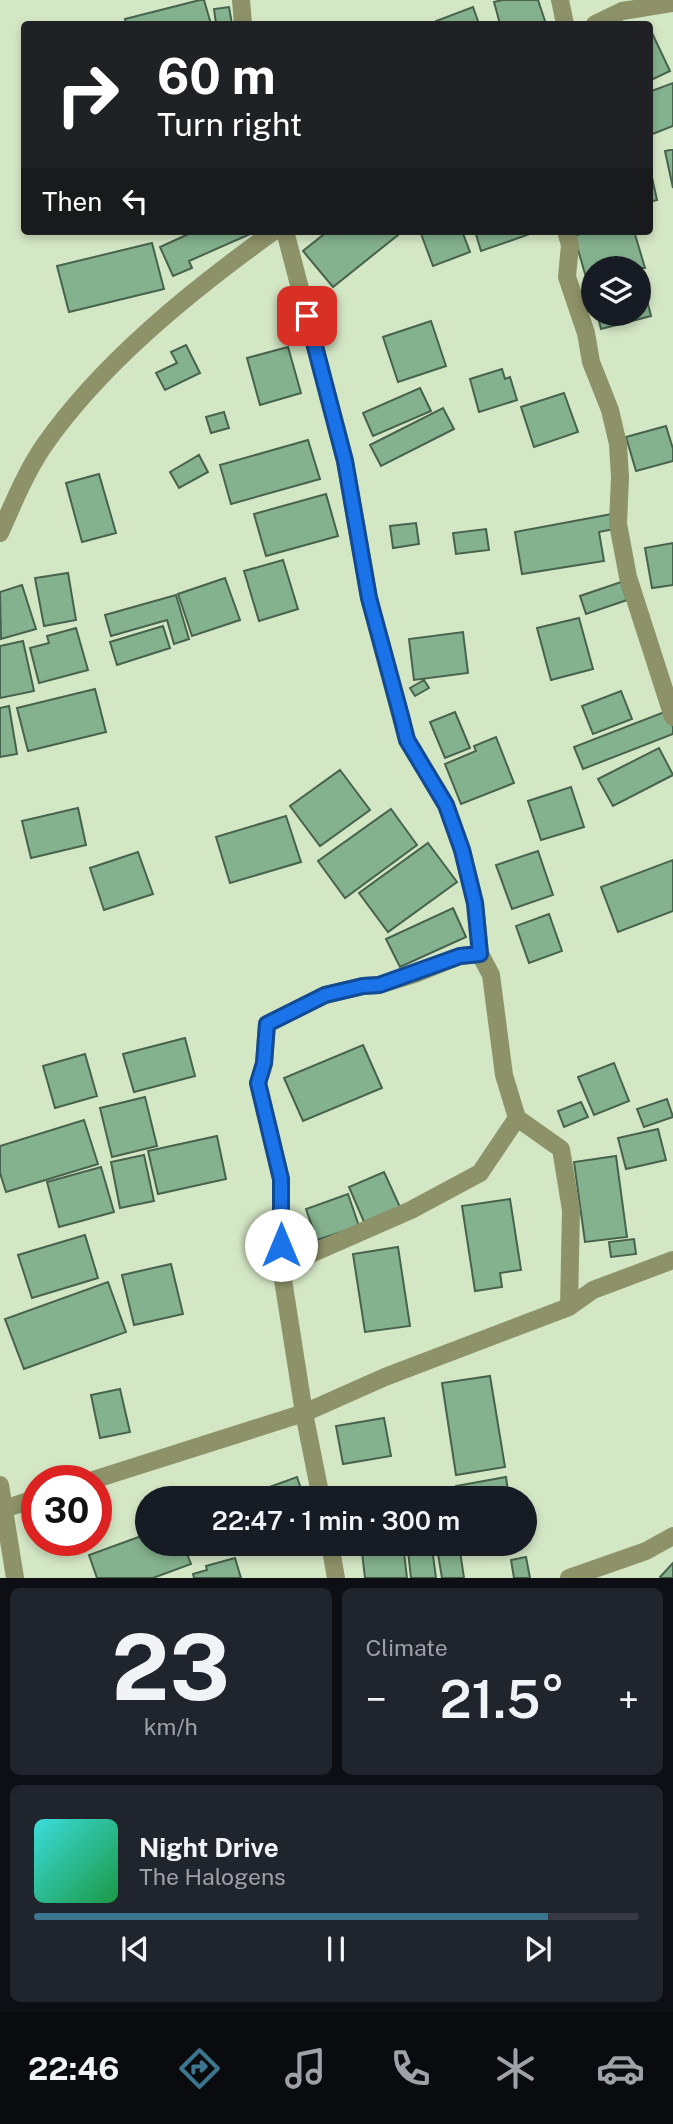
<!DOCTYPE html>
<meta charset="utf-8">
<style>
:root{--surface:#171b24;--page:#20242c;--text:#f1f3f6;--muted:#9ea1a6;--line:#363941;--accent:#3b768e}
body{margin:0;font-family:"Public Sans",sans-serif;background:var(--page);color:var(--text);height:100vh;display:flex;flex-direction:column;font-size:26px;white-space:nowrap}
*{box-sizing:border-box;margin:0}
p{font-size:23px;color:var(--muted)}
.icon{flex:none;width:38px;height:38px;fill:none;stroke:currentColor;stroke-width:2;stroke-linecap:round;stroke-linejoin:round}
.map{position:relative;height:1578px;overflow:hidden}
.drawer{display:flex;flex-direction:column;gap:10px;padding:10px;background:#0d0f14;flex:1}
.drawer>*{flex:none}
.top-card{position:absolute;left:21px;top:21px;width:632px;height:214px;border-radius:7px;box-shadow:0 4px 10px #0003;background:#202124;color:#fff;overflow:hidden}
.controls{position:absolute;left:581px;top:256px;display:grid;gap:14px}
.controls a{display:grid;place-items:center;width:70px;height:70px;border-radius:50%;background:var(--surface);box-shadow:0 4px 10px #0003;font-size:35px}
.speed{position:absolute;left:21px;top:1465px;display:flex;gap:14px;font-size:35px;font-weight:700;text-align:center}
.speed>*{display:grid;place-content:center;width:91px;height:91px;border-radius:50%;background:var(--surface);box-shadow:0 4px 10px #0003;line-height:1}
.speed .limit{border:10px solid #d22;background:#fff;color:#111}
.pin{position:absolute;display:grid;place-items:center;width:60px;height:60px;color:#fff;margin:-30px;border-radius:14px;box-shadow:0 4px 10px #0006}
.me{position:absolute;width:77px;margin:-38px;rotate:0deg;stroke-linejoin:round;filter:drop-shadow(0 0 5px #0008)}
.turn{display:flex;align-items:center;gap:24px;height:147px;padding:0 21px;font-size:32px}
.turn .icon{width:91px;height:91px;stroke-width:2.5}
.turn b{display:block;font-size:49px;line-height:60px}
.then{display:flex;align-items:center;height:66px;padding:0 21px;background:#0003;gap:14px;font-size:26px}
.big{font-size:52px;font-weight:600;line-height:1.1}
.drawer .card{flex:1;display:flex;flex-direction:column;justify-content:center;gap:10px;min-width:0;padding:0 24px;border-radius:10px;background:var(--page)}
.drawer .dial{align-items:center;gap:0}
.dial b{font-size:91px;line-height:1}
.song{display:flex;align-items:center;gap:21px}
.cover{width:84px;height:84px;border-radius:10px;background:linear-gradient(135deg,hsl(180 70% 55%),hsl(140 70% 35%))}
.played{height:7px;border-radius:4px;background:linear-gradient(90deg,var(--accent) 85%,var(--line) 85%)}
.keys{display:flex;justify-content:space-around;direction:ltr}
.heat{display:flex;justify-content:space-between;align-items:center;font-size:38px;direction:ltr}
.drawer .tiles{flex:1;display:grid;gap:10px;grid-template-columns:1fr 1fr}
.card:last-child{grid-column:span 2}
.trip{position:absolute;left:135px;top:1486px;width:402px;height:70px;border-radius:35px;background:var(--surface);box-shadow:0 4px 10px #0003;font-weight:600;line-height:70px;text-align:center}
.tabs{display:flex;height:112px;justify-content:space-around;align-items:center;background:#090b0e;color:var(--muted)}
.tabs .icon{width:49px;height:49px}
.tabs .on{color:var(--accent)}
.tabs b{font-size:32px;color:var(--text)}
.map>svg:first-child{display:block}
</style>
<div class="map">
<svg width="673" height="1578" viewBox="0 0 673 1578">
<rect width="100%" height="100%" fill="#d4e7c5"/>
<!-- building -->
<path fill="#85b28e" stroke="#47634d" stroke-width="2" d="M200,0h4l7,24h-85l-1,-5z
M502,0h36l8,24h-46l-6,-22z
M229,7l3,17h-16l-2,-15z
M473,7l6,17h-42l-1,-3z
M652,33l18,38 -21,10v-47z
M673,83v43l-23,9 -1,-43z
M670,150h3v38l-8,-37z
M649,164l8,36 -8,2z
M195,231h62l-68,30 3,7 -19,8 -13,-29z
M328,231h75l-70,56 -30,-36z
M420,231h42l8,21 -37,14z
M475,231h54l1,3 -49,17z
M590,231h44l11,37h-52v15l-5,1 -14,-48z
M152,243l12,46 -95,23 -12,-46z
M639,277h2l10,39 -50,13 -4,-16h42z
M431,321l15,45 -48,16 -15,-45z
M186,345l14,28 -35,17 -9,-17 21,-10 -6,-11z
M288,347l13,46 -41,12 -13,-47z
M502,369l3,10 5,-2 7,23 -38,12 -9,-33z
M420,388l11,23 -58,25 -10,-23z
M564,393l14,39 -44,15 -13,-40z
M443,408l11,21 -73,37 -11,-21z
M224,412l5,16 -18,5 -5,-16z
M666,426l7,23v12l-37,10 -10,-34z
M308,440l12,39 -89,25 -11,-39z
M199,455l9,17 -29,16 -9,-16z
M99,474l17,59 -34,9 -16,-59z
M326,494l12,42 -72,20 -12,-42z
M612,514l2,15 -15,3 5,29 -82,13 -7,-42z
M416,523l3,21 -26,4 -3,-22z
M486,529l3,21 -33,4 -3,-21z
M673,543v42l-21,3 -7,-40z
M283,560l15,49 -39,12 -15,-50z
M68,573l8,47 -32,6 -9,-48z
M225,578l15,42 -48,16 -14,-42z
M621,582l6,18 -41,14 -6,-18z
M22,585l14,44 -35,10 -1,-47z
M176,595l13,44 -15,5 -7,-24 -56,16 -6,-21z
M579,618l14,51 -42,11 -14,-52z
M163,626l7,22 -53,17 -7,-23z
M76,628l12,42 -49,13 -9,-35 19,-5 -2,-7z
M463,632l5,41 -54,7 -5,-41z
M23,641l11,50 -34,7v-52z
M424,680l5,8 -14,8 -5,-8z
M95,689l11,43 -78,19 -11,-43z
M621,691l11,28 -39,15 -11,-28z
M9,706l8,48 -17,3v-49z
M667,711l6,16v7l-90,35 -9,-22z
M455,712l15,36 -25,10 -15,-36z
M496,737l18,46 -53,21 -16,-40 31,-13 -2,-5z
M659,748l14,27 -60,31 -15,-27z
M340,770l30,40 -50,36 -30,-40z
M571,787l13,40 -43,13 -13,-39z
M78,808l8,37 -55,13 -9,-37z
M391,809l26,36 -72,53 -27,-37z
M286,816l15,46 -71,21 -14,-46z
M428,843l29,39 -69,50 -29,-39z
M538,851l15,44 -41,14 -16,-44z
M138,852l15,42 -49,16 -14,-42z
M673,860v51l-55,21 -17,-45z
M453,908l13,29 -66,30 -14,-28z
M549,914l13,37 -33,12 -13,-37z
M185,1038l10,38 -61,16 -11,-38z
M363,1045l19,43 -79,33 -19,-43z
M85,1054l12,42 -42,12 -12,-42z
M614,1063l15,38 -35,14 -16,-38z
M145,1097l12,49 -45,11 -12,-49z
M667,1099l6,18 -29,10 -7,-18z
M581,1102l7,15 -24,10 -6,-16z
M84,1120l14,44 -92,28 -6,-19v-27z
M658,1129l8,31 -40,9 -8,-31z
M217,1136l9,43 -68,15 -10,-43z
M144,1155l10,46 -34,7 -9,-46z
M616,1156l11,81 -42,5 -11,-80z
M101,1167l13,45 -55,15 -12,-45z
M384,1172l16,35 -36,15 -15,-35z
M348,1194l11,32 -42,14 -11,-31z
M510,1199l11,71 -21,3 2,14 -27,4 -13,-85z
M85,1235l13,43 -66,20 -14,-43z
M634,1239l2,15 -25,3 -2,-15z
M398,1247l12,79 -45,6 -12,-78z
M171,1264l12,50 -49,11 -12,-50z
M108,1282l18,50 -102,37 -19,-50z
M490,1376l15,91 -49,8 -14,-92z
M120,1389l10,43 -30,6 -9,-43z
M384,1418l7,38 -48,8 -7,-38z
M297,1477l7,21h-49l-2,-5z
M506,1477l3,21h-51l-2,-12z
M147,1534v10h36l8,20 -38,14h-56l-8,-23z
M361,1544h42l4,34h-42z
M432,1548l4,30h-25l-3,-27z
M460,1551l4,27h-22l-4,-24z
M526,1557l4,21h-16l-3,-18z
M235,1558l6,20h-47l-1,-4 14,-4 -1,-4z
M673,1563v15h-12l-1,-1z"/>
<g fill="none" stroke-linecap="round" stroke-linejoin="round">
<!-- minor -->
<path stroke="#8e9268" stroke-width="18" d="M241,0l2,24
M560,0l5,24
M595,24l27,-13 51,-8
M285,231l60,230 24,137 38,142 39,65 16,45 13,53 5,51 11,21 13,100 13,43 44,31 10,61 -2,97
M566,231l4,14 -3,32 19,56 5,29 19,48 8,34 2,33 -2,47 10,53 45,140
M0,533c13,-29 25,-59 43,-86 58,-84 149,-157 231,-216
M281,1267l130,-57 69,-37 37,-55
M93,1480l211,-67 81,-36 184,-70 24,-17 80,-30
M0,1485l15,93
M321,1498l-17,-85 -23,-146v-88l-23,-96 6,-19 3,-40 58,-29 38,-9 16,-1 36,-11 45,-18 20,-2
M4,1509l33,-11
M330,1544l6,34
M569,1578l77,-27 27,-15"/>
</g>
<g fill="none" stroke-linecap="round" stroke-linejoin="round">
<!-- route casing -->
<g stroke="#114b97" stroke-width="18">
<path id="route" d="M281,1245v-66l-23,-96 6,-20 3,-39 58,-29 38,-9 16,-1 81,-29 20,-2 -5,-51 -13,-53 -16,-45 -39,-65 -6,-24 -32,-118 -24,-137 -38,-145"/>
</g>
<!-- route -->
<use href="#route" stroke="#1a73e8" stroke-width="12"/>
</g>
</svg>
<div class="controls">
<a><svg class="icon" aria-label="layers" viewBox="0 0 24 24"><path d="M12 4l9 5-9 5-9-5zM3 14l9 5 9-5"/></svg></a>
</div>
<div class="speed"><div class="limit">30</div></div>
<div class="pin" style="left:307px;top:316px;background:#d93025"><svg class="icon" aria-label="arrive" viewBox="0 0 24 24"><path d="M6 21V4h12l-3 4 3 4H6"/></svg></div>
<svg class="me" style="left:281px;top:1245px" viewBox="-20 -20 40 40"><circle r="19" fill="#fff"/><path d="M0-13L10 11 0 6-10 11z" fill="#1a73e8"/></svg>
<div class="trip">22:47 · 1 min · 300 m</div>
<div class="top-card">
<div class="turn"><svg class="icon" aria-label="right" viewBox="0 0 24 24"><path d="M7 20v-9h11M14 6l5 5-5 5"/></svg><div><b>60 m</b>Turn right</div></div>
<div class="then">Then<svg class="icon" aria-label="left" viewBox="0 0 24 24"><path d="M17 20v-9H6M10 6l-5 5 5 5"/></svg></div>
</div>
</div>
<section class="drawer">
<div class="tiles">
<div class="card dial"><b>23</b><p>km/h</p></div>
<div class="card"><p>Climate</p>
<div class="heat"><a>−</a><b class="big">21.5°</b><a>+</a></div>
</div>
<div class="card">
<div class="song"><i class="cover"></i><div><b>Night Drive</b><p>The Halogens</p></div></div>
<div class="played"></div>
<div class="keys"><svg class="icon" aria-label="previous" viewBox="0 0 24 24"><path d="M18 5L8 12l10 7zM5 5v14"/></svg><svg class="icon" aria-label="pause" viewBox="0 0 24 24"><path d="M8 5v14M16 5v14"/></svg><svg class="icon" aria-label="next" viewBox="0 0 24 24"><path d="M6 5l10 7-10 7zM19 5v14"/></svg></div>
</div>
</div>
</section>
<nav class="tabs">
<b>22:46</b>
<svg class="icon on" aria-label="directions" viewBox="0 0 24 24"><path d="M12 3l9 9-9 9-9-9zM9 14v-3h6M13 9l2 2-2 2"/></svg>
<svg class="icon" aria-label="music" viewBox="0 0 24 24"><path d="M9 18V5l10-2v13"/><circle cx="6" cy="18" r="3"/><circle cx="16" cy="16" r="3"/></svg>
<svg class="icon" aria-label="phone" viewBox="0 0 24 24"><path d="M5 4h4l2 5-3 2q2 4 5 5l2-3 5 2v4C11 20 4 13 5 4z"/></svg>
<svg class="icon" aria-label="climate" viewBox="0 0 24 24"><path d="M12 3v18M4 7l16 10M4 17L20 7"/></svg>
<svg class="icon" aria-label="car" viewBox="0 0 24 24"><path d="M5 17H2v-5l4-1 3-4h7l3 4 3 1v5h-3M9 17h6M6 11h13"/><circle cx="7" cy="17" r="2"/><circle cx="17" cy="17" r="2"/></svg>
</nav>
